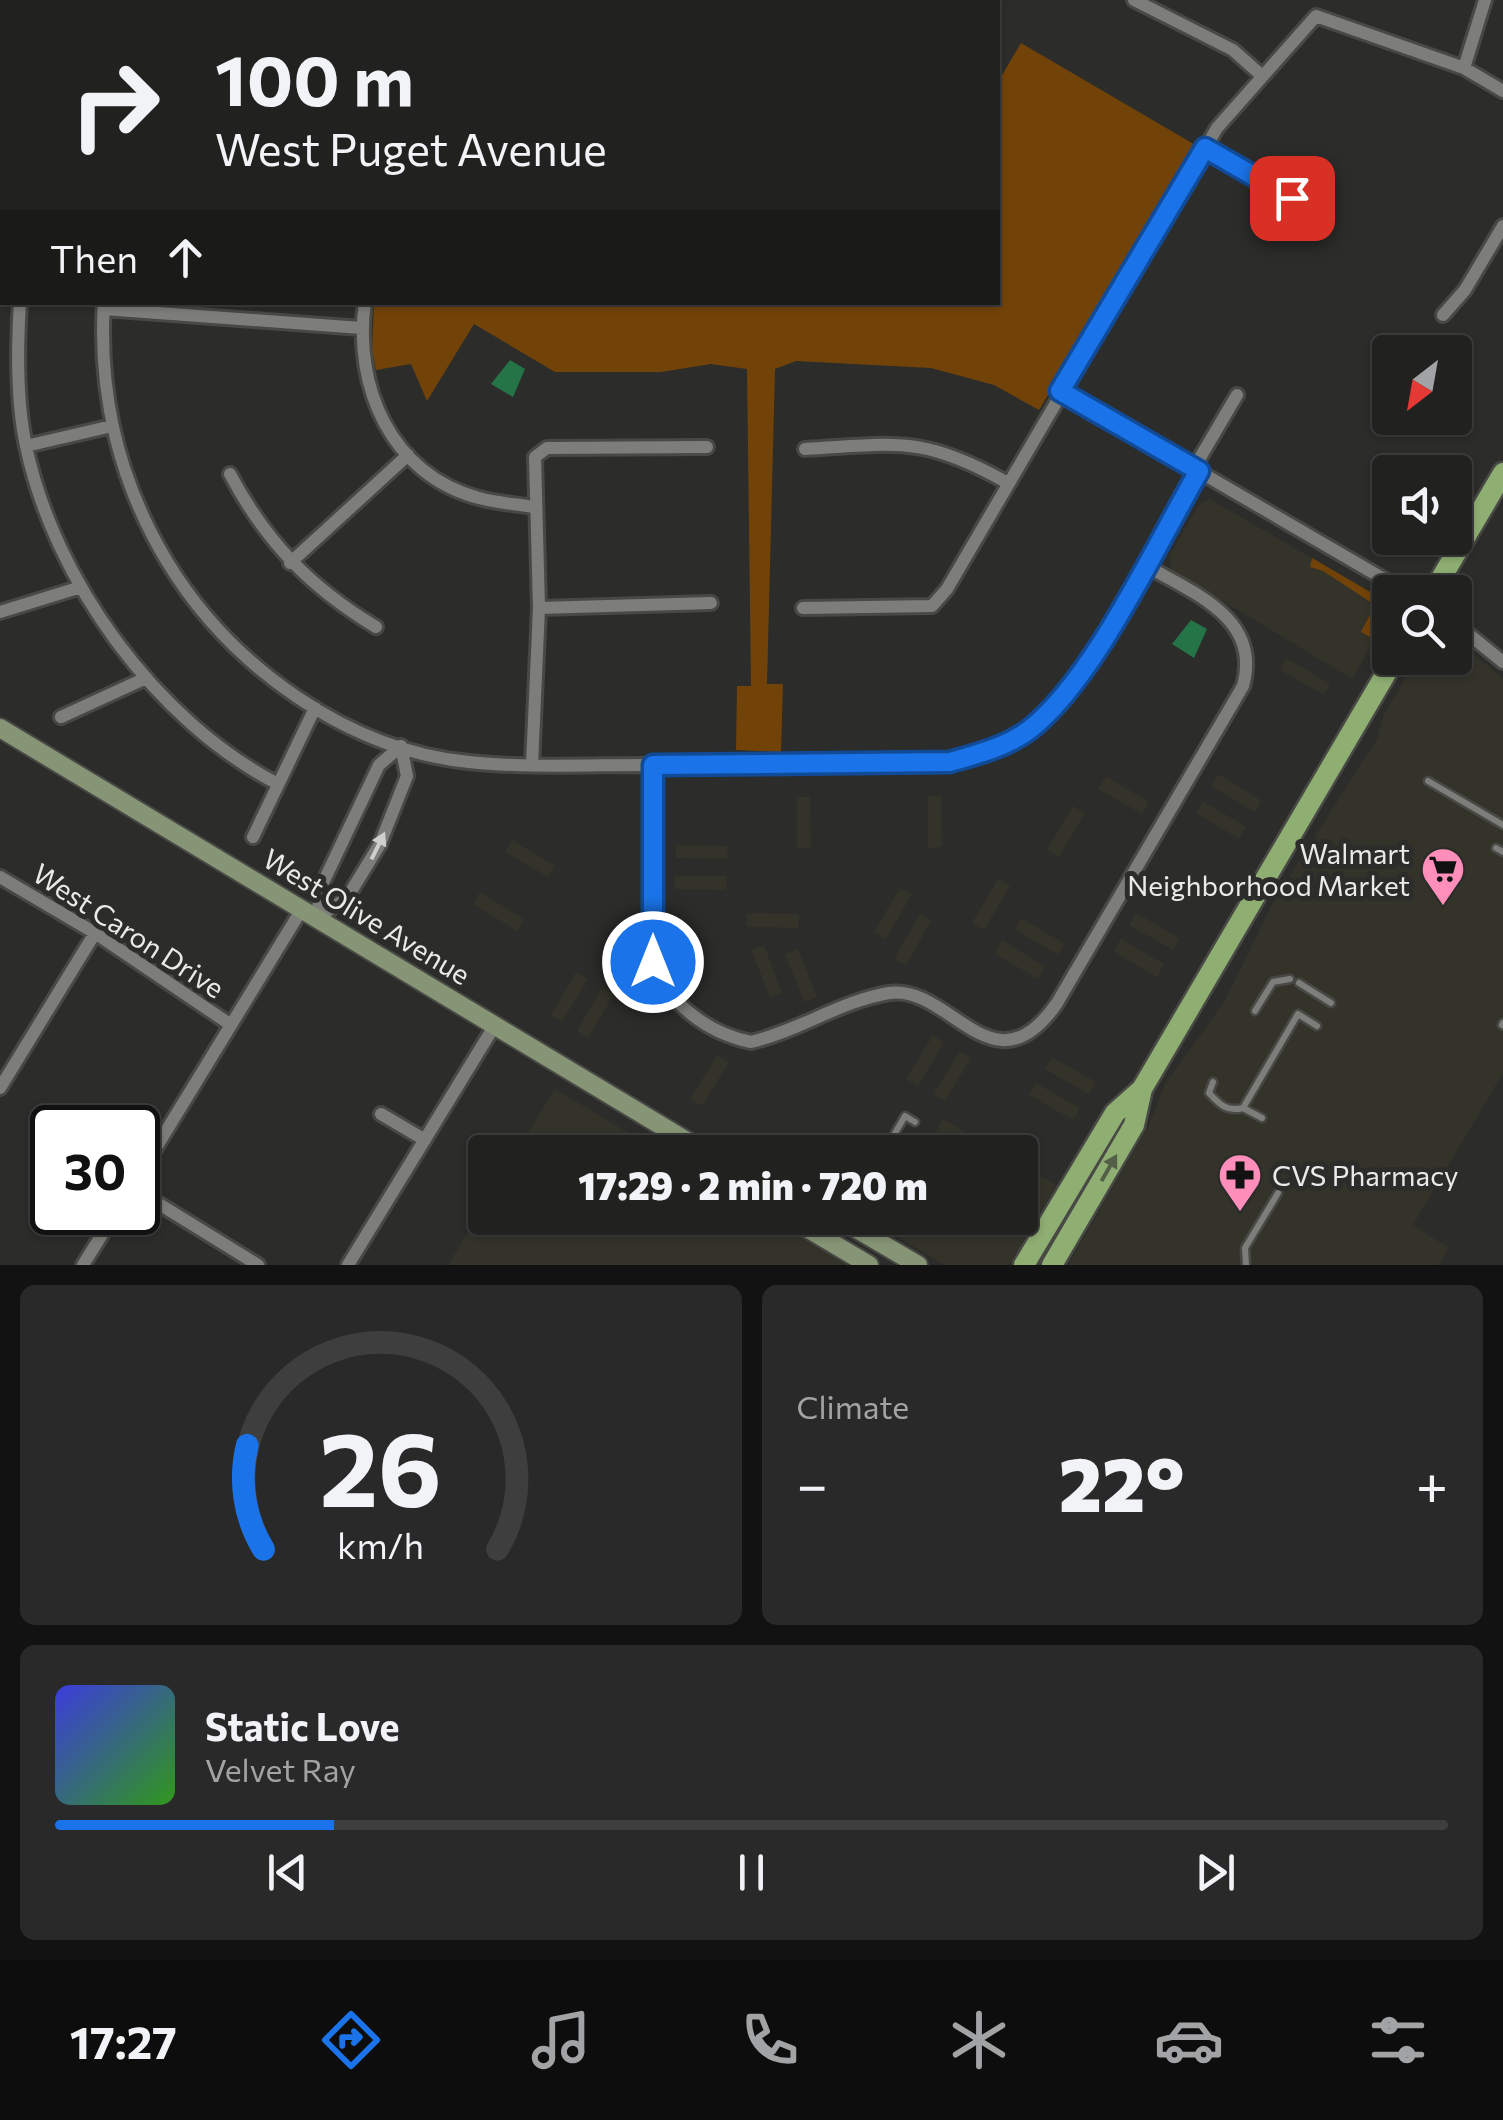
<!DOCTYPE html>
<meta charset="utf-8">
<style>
:root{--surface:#212120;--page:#292929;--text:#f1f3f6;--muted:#a2a3a5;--line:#3e3e3e;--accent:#1a73e8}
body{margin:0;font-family:Commissioner,sans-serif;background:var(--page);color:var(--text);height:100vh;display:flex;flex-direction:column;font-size:38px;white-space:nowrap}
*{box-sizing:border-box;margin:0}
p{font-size:32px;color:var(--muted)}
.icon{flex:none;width:55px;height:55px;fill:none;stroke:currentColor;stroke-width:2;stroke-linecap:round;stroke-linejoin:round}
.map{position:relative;height:1265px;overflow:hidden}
.sheet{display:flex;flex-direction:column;gap:20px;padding:20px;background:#121212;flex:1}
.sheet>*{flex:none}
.guide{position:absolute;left:0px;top:0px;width:1000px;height:305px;box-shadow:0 2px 8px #0004,0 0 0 2px var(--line);background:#212120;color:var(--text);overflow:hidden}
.needle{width:65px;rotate:211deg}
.buttons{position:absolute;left:1372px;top:335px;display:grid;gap:20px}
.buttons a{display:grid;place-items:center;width:100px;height:100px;border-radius:10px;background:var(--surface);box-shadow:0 2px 8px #0004,0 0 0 2px var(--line);font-size:50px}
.speed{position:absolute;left:30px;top:1105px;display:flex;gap:20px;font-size:50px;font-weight:700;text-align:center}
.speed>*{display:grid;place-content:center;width:130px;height:130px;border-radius:50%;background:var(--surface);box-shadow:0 2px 8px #0004,0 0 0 2px var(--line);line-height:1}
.speed .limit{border:5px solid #111;border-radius:15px;background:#fff;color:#111}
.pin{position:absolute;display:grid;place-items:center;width:85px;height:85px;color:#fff;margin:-42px;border-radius:20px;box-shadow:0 5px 15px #0006}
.me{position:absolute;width:110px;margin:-55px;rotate:0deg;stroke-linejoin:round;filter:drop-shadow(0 0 8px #0008)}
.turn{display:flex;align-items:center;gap:35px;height:210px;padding:0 50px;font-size:45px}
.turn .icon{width:130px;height:130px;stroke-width:2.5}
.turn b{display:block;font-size:70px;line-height:85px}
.then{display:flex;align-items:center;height:95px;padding:0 50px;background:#0003;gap:20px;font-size:38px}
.big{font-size:75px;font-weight:800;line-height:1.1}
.sheet .widget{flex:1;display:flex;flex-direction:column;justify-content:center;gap:15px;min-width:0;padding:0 35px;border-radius:15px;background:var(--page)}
.sheet .dial{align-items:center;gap:0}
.dial svg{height:260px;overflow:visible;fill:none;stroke:var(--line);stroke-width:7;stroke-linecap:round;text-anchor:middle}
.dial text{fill:var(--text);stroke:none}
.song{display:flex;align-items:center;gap:30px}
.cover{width:120px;height:120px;border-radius:15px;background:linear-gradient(135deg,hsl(240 70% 55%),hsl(110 70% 35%))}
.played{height:10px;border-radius:5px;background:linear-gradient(90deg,var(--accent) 20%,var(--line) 20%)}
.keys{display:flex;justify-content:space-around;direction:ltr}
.heat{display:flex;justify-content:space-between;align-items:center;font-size:55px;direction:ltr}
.sheet .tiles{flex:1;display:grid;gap:20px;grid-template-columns:1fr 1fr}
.widget:last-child{grid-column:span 2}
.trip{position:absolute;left:468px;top:1135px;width:570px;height:100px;border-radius:10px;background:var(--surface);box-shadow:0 2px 8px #0004,0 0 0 2px var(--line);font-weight:800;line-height:100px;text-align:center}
.tab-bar{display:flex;height:160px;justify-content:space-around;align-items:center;background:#0d0d0d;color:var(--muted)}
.tab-bar .icon{width:70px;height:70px}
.tab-bar .on{color:var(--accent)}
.tab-bar b{font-size:45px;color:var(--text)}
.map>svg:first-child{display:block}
</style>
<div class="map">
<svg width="1503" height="1265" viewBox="0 0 1503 1265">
<rect width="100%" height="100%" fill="#2c2c2a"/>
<!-- built -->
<path fill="#33332a" d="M1209,499l178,102 3,13 -38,65 -180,-109 -3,-14 30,-51z
M1455,638l48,41v394l-90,152 36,23 -10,17h-371l80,-138 17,-43 59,-82 51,-103 102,-160 7,-25 33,-56h38z
M1286,658l44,26 -6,11 -44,-25z
M1218,774l43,26 -6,12 -44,-26z
M1106,776l43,26 -7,12 -44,-25z
M928,796h13l1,51 -14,1z
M797,797h13l1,51h-14z
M1203,801l43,26 -7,12 -43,-26z
M1073,806l12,7 -26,44 -12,-7z
M512,840l43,26 -7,11 -43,-25z
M676,845l52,1 -1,13 -51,-1z
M675,876h52l-1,14 -51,-1z
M998,879l12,7 -26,44 -12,-7z
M900,888l12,6 -26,45 -12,-7z
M480,892l44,27 -7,12 -44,-27z
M747,913l52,1 -1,14 -51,-1z
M1136,913l43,25 -6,12 -44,-25z
M920,914l11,7 -25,44 -12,-6z
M1021,918l44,26 -7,11 -44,-26z
M1121,939l43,25 -7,13 -44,-26z
M1002,940l43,27 -7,12 -44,-26z
M764,945l18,48 -12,4 -19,-47z
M798,949l19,48 -13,5 -19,-48z
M576,972l12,7 -26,43 -11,-7z
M602,987l12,7 -26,44 -11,-7z
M933,1035l11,7 -26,44 -12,-7z
M960,1051l11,7 -26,43 -12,-7z
M717,1055l12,7 -27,44 -12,-7z
M1052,1057l44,25 -7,12 -44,-25z
M1036,1083l44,25 -7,12 -44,-25z
M555,1089l106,63h-145z
M943,1119l57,33h-76z
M1020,1164l36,21 -47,80h-65l-63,-38 5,-9h134z
M485,1204v14h285l79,47h-401z"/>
<!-- green -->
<path fill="#724309" d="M1021,43l176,103 -158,264 -45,-25 -63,-17 -135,-7 -21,8 -8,315h16l-2,68 -45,-2 1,-64h14l-4,-317 -36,-5 -50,8h-106l-81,-48 -47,77 -16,-37 -35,6 -4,-20 2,-47 624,-1v-220z
M1312,558l77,45 1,11 -15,26 -14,-8 14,-27 -52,-34 -13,-4z"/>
<!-- water -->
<path fill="#257448" d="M510,360l15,9 -12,28 -22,-13z
M1191,620l16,9 -13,29 -22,-14z"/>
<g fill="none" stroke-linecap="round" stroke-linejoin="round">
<!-- service casing -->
<g stroke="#484845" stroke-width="11">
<path id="service" d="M1428,781l75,44
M1496,848l7,4
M1299,983l32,20
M1255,1011l18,-29 17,-3
M1502,1025l1,-2
M1213,1082l-4,11c11,12 18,19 34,15
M1262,1118l-19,-10 55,-94 19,12
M884,1152l21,-36 10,6
M1246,1265l-1,-17 33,-55"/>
</g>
<!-- minor casing -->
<g stroke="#484845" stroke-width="18">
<path id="minor" d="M280,0h1
M1134,0l99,50 28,25
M231,2l1,-2
M466,2l1,-2
M883,2l1,-2
M1464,68l21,-68
M1205,147l87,52
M0,262l2,2
M20,302c-3,47 -4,98 6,144 28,134 130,275 252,338
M104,302c-6,93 16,182 64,261 63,103 179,187 301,199 58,6 117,3 175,3 88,0 177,0 266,1 40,-4 82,-10 116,-34 63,-43 133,-191 173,-261
M365,302c-12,84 26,173 114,196 18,5 37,6 54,9
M104,309l257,19
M1443,315l22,-25 38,-64
M1061,391l345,201
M26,446l86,-20
M805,449c92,-5 117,-14 201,33
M1194,468l43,-73
M230,474c36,68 81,114 146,153
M290,563l118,-108
M539,608l172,-5
M803,608l129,-2 15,-17 270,-461 99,-112 148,52 39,23
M0,612l81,-25
M1455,623l48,39
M61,717l85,-39
M532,765l7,-157 -4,-151 12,-9 160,-1
M653,765v197c15,41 54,71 98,80 47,-11 90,-41 138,-49 62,-9 104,103 168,10l186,-317c19,-68 -50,-93 -98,-121
M253,837l62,-129
M0,877l95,56 136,92
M317,918l30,-20 33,-54 27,-68 -6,-30
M317,918l4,-31 58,-122 22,-19
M0,1088l95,-155
M381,1114l44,26
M138,1177l164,-268
M138,1191l120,74
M83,1265l33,-53
M348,1265l147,-240"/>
</g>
<!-- secondary casing -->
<g stroke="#484845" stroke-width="22">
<path id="secondary" d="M0,728l705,424
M790,1218l79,47
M838,1218l80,47"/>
</g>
<!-- primary casing -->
<g stroke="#484845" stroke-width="25">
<path id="primary" d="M1433,592l70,-119
M1024,1265l91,-152 27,-24
M1052,1265l82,-140 8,-36 253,-431"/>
</g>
<!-- service -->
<use href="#service" stroke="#7d7d79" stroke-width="6"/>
<!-- minor -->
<use href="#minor" stroke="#7d7d79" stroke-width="12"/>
<!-- secondary -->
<use href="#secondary" stroke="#869575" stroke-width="18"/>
<!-- primary -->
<use href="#primary" stroke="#8eae72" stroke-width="20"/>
</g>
<!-- one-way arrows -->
<defs><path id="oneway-solid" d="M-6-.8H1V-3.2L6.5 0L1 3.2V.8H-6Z" transform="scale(2.5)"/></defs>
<use fill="#cfcfcc" href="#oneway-solid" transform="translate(378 846) rotate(-64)"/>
<use fill="#536047" href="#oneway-solid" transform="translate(1109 1168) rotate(-60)"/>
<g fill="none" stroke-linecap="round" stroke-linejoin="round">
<!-- route casing -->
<g stroke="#114b97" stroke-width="25">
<path id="route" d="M653,962v-197l297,-3c28,-8 56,-15 79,-32 65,-50 127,-185 170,-259l-139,-80 145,-243 87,50"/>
</g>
<!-- route -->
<use href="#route" stroke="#1a73e8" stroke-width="18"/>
</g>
<!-- icons -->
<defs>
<g id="supermarket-pin" transform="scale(2.25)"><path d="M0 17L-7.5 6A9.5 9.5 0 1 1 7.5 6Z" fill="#ff8eba" stroke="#2c2c2a"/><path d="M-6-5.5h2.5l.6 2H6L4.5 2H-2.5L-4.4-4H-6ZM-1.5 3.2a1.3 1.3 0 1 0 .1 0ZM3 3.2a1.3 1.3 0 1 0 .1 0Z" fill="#111"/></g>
<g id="pharmacy-pin" transform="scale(2.25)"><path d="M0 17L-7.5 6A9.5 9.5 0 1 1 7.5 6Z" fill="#ff8eba" stroke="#2c2c2a"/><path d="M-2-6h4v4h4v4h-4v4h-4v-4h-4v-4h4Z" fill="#111"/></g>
</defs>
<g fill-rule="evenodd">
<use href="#supermarket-pin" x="1443" y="869"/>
<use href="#pharmacy-pin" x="1240" y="1175"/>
</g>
<g text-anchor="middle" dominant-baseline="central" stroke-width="10" stroke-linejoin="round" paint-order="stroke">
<!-- poi labels -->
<g font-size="28" fill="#eaeae8" stroke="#2c2c2a" text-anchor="end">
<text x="1410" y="853">Walmart<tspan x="1410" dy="32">Neighborhood Market</tspan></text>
<text x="1272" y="1175" text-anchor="start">CVS Pharmacy</text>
</g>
<!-- street labels -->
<g font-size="28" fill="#eaeae8" stroke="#2c2c2a">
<text transform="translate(367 916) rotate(31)">West Olive Avenue</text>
<text transform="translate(129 930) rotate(33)">West Caron Drive</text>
</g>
</g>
</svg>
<div class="buttons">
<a><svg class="needle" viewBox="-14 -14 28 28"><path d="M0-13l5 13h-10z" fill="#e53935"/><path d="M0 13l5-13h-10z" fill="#a2a3a5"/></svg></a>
<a><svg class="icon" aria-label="sound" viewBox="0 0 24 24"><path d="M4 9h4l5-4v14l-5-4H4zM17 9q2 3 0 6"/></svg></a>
<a><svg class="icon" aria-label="search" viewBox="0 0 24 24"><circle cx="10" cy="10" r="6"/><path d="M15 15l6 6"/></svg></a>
</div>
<div class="speed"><div class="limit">30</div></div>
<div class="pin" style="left:1292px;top:198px;background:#d93025"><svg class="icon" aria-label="arrive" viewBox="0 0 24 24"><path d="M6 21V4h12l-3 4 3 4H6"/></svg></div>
<svg class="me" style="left:653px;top:962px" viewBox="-20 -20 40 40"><circle r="17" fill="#1a73e8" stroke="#fff" stroke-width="3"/><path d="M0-11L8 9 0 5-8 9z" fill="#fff"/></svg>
<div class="trip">17:29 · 2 min · 720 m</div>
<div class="guide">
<div class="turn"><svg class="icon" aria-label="right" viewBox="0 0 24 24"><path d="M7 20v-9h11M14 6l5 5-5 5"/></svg><div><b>100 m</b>West Puget Avenue</div></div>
<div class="then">Then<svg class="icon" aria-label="ahead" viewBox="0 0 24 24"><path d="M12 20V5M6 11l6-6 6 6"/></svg></div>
</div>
</div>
<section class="sheet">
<div class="tiles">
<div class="widget dial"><svg viewBox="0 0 100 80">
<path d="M14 69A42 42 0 1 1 86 69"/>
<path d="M14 69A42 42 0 0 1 9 37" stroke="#1a73e8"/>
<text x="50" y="56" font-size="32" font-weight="700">26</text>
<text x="50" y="72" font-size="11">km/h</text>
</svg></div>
<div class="widget"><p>Climate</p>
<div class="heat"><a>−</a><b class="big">22°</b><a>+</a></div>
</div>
<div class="widget">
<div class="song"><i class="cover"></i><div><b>Static Love</b><p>Velvet Ray</p></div></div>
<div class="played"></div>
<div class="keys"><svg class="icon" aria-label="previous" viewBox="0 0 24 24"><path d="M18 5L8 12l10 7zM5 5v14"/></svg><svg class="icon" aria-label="pause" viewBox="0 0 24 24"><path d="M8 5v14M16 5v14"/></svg><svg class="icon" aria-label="next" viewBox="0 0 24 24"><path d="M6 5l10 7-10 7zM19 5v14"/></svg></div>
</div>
</div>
</section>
<nav class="tab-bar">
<b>17:27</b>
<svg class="icon on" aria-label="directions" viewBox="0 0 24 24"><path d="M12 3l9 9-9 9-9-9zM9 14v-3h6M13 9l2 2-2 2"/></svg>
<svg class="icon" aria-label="music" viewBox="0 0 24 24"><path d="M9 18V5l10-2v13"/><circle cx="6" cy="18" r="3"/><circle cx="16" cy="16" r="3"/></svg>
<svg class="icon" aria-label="phone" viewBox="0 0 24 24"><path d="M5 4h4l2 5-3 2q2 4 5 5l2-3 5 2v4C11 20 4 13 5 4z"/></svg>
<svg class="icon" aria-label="climate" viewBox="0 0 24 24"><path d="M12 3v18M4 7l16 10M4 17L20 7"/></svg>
<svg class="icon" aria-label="car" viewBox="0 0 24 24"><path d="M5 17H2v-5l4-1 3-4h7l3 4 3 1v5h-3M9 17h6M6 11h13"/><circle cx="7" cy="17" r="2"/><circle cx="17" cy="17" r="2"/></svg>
<svg class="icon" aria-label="filters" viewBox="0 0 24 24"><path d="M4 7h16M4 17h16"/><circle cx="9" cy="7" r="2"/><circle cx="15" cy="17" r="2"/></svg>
</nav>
